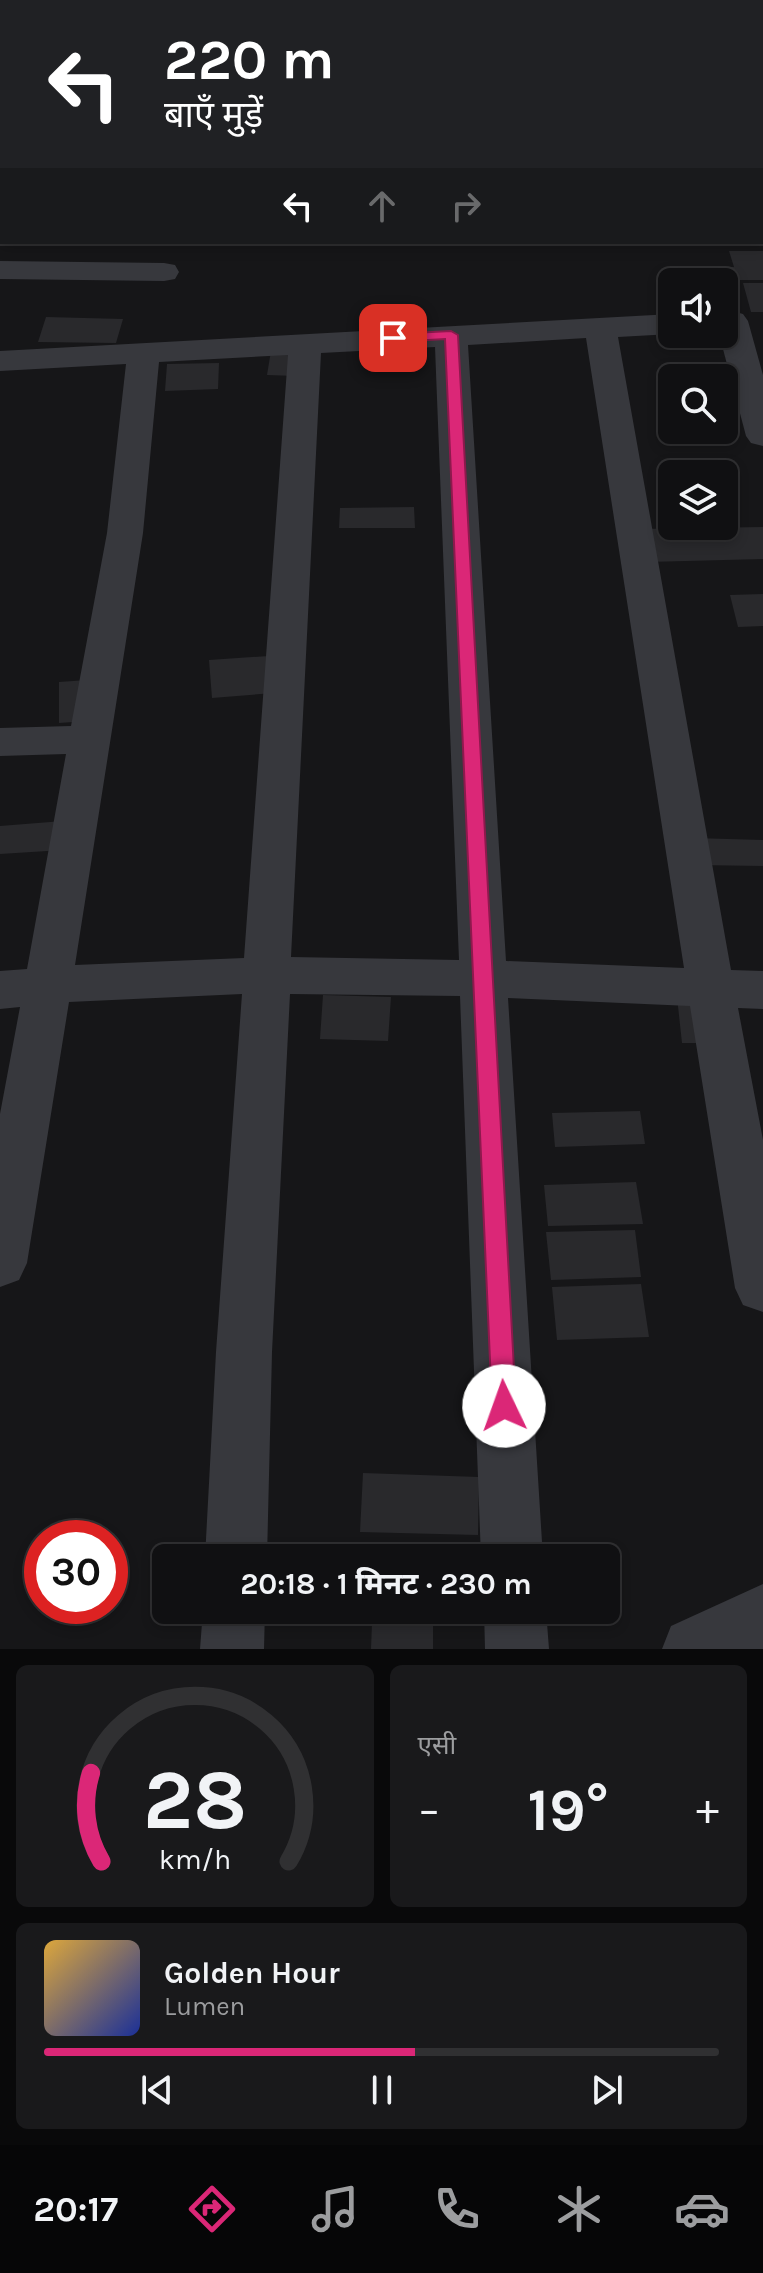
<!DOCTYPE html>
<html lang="hi">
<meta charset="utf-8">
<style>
:root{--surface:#101012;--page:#19191b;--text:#f1f3f6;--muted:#9c9d9f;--line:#303032;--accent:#db2777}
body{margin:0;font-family:Karla,"Noto Sans Devanagari",sans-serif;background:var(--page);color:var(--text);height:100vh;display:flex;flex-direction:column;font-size:30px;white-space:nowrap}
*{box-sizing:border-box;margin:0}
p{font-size:26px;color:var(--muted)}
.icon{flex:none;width:44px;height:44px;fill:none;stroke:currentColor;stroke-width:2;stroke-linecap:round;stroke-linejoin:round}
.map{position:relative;height:1649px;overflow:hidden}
.sheet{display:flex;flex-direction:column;gap:16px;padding:16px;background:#09090a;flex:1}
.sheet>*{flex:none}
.guide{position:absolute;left:0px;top:0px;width:764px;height:244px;box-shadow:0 4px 12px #0003,0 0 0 2px var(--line);background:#202124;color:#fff;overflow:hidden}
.controls{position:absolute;left:658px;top:268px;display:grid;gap:16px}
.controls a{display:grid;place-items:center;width:80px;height:80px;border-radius:12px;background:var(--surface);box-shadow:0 4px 12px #0003,0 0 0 2px var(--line);font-size:40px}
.speed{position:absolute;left:24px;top:1520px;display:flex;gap:16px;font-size:40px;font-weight:700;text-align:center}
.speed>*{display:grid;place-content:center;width:104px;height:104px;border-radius:50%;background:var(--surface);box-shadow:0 4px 12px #0003,0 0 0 2px var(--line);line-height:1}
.speed .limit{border:12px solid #d22;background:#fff;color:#111}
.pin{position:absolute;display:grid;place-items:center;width:68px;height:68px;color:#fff;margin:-34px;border-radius:16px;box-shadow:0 4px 12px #0006}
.me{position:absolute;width:88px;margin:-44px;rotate:357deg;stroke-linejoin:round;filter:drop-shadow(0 0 6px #0008)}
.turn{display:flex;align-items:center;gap:28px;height:168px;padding:0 32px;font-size:36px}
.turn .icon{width:104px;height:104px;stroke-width:2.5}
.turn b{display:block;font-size:56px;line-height:68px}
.lanes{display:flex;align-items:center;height:76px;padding:0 32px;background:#0003;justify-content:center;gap:40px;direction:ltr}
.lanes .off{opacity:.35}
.big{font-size:60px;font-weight:700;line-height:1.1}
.sheet .tile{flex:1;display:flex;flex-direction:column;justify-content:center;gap:12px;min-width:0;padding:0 28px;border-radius:12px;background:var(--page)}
.sheet .dial{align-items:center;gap:0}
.dial svg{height:208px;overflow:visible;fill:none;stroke:var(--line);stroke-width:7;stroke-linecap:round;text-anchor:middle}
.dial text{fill:var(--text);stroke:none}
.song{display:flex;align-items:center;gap:24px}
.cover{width:96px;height:96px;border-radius:12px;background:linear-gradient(135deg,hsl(40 70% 55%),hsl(230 70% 35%))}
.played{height:8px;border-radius:4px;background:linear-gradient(90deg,var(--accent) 55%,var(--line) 55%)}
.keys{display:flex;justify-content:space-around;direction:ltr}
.heat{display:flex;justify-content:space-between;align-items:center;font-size:44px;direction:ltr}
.sheet .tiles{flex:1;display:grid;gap:16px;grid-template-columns:1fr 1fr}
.tile:last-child{grid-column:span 2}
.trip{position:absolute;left:152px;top:1544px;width:468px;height:80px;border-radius:12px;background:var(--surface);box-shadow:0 4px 12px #0003,0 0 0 2px var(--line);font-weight:700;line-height:80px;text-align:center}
.tab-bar{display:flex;height:128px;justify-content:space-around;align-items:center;background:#060607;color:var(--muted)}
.tab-bar .icon{width:56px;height:56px}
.tab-bar .selected{color:var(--accent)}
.tab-bar b{font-size:36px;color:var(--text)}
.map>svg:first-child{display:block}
</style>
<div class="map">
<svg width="763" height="1649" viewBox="0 0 763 1649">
<rect width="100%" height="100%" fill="#161618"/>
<!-- building -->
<path fill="#29292c" d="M729,251h34v29h-72l-4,-13h47z
M743,283h20v29h-12z
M46,317l77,2 -7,24 -78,-1z
M271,351l28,1 -3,24 -29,-1z
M219,363l-1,26 -53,2 2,-27z
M414,507l1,21h-76l1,-20z
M763,527v32l-116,3 -7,-33z
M763,594v32l-25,1 -8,-32z
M269,656l4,37 -61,5 -3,-38z
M87,680v41l-28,2v-41z
M63,821v29l-63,4v-28z
M693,838l70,2v26l-66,-1z
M323,995l68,2 -3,44 -68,-2z
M677,997l22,1 4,45h-21z
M640,1111l5,33 -90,3 -3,-34z
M636,1182l7,42 -95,2 -4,-41z
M635,1230l6,47 -90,3 -5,-48z
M641,1284l8,53 -92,3 -5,-53z
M363,1473l116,4 -1,58 -118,-3z
M372,1623l61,1v25h-62z"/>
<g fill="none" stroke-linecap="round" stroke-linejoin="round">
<!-- street -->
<path fill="#37383d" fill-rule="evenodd" d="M27,0h25l-26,2z
M606,0h83l-1,2z
M730,0h24l1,2h-24z
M762,27h1v14h-1z
M2,39v17l-2,1v-17z
M762,135h1v20h-1z
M2,172v20l-2,1v-20z
M0,206h2v18h-2z
M0,261l164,2 11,2 4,7 -4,7 -11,2 -164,-2z
M732,311l11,3 5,7 15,54v71l-12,-3 -5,-7 -27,-102h5v-21z
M672,314v20l-54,3 113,633 32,1v38l-25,-1 25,132v172l-20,-7 -8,-17 -45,-282 -182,-8 35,560h-62l-21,-562 -170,-2 -18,358 -5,206h-62l11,-206 26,-358 -173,8 -42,261 -8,17 -19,7v-173l20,-107 -20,2v-38l27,-2 39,-215 -66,2v-28l71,-2 36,-193 19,-169 -126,7v-20zM586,338l98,630 -178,-7 -38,-616zM435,347l24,613 -168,-3 30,-604zM288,355l-44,603 -169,7 68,-432 16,-171z
M763,1584v65h-101l9,-23z
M203,1610h62l-1,39h-64z
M484,1610h62l3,39h-64z"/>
</g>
<!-- route -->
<path fill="#db2777" stroke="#8e194d" stroke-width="2" d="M451,331l7,4 58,1071 -4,8 -8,3 -9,-3 -3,-8 -47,-1067 -52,3 -7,-4 7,-4z"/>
</svg>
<div class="controls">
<a><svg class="icon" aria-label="sound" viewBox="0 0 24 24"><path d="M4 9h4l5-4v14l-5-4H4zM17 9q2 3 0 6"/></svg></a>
<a><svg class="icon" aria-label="search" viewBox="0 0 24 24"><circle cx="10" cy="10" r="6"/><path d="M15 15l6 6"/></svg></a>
<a><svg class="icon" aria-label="layers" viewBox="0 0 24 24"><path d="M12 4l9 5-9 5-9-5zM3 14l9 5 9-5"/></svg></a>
</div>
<div class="speed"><div class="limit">30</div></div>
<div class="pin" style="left:393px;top:338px;background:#d93025"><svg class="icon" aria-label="arrive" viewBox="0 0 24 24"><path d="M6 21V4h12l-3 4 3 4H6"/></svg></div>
<svg class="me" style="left:504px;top:1406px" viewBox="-20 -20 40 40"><circle r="19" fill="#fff"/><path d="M0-13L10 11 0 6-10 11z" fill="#db2777"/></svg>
<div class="trip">20:18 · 1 मिनट · 230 m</div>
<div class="guide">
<div class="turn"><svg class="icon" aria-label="left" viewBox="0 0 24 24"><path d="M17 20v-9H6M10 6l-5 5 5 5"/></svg><div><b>220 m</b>बाएँ मुड़ें</div></div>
<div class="lanes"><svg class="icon" aria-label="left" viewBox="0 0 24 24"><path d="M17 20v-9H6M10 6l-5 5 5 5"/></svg><svg class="icon off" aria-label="ahead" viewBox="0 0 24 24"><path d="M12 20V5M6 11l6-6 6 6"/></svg><svg class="icon off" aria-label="right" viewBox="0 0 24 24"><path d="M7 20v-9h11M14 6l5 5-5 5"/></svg></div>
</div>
</div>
<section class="sheet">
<div class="tiles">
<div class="tile dial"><svg viewBox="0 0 100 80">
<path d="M14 69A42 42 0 1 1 86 69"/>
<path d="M14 69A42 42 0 0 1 10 35" stroke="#db2777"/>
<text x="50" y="56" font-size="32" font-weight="700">28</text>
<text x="50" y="72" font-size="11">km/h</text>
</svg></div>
<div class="tile"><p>एसी</p>
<div class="heat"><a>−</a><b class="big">19°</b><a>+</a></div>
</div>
<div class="tile">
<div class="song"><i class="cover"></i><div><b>Golden Hour</b><p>Lumen</p></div></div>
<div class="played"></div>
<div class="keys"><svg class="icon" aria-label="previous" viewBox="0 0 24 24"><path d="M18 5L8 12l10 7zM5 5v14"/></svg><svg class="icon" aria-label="pause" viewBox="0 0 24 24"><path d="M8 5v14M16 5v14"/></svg><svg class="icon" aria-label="next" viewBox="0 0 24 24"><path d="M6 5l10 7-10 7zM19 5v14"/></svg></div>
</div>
</div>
</section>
<nav class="tab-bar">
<b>20:17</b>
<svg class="icon selected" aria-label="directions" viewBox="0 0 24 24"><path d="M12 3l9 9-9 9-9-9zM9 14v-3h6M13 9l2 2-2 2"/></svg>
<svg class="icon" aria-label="music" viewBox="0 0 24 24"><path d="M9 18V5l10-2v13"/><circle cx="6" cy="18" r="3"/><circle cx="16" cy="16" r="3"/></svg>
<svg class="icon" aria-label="phone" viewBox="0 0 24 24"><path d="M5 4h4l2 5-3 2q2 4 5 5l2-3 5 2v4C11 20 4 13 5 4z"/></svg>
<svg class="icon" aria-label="climate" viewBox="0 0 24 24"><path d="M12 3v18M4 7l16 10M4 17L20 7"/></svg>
<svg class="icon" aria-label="car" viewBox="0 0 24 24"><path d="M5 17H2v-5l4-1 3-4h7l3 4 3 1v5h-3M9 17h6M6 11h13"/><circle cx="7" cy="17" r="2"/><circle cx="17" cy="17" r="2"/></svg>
</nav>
